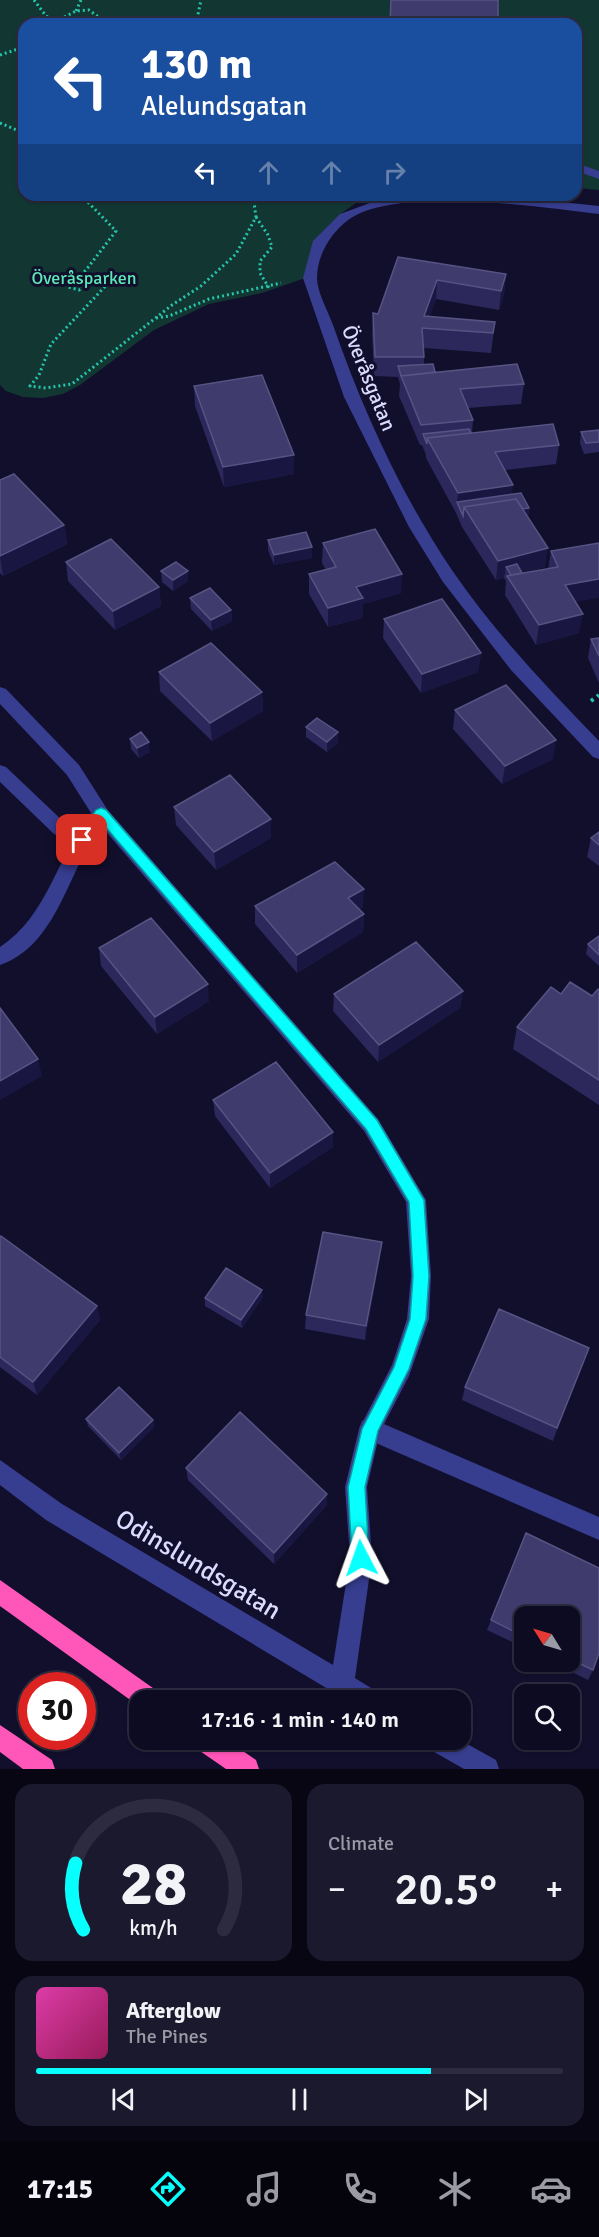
<!DOCTYPE html>
<meta charset="utf-8">
<style>
:root{--surface:#0d0b21;--page:#1b192e;--text:#f1f3f6;--muted:#9a9ba5;--line:#2d2b3f;--accent:#07fffd}
body{margin:0;font-family:Signika,sans-serif;background:var(--page);color:var(--text);height:100vh;display:flex;flex-direction:column;font-size:22px;white-space:nowrap}
*{box-sizing:border-box;margin:0}
p{font-size:20px;color:var(--muted)}
.icon{flex:none;width:33px;height:33px;fill:none;stroke:currentColor;stroke-width:2;stroke-linecap:round;stroke-linejoin:round}
.map{position:relative;height:1769px;overflow:hidden}
.drawer{display:flex;flex-direction:column;gap:15px;padding:15px;background:#070612;flex:1}
.drawer>*{flex:none}
.guide{position:absolute;left:18px;top:18px;width:564px;height:183px;border-radius:18px;box-shadow:0 2px 4px #0004,0 0 0 2px var(--line);background:#1a4fa0;color:#fff;overflow:hidden}
.needle{width:39px;rotate:307deg}
.controls{position:absolute;left:514px;top:1606px;display:grid;gap:12px}
.controls a{display:grid;place-items:center;width:66px;height:66px;border-radius:12px;background:var(--surface);box-shadow:0 2px 4px #0004,0 0 0 2px var(--line);font-size:30px}
.speed{position:absolute;left:18px;top:1672px;display:flex;gap:12px;font-size:30px;font-weight:700;text-align:center}
.speed>*{display:grid;place-content:center;width:78px;height:78px;border-radius:50%;background:var(--surface);box-shadow:0 2px 4px #0004,0 0 0 2px var(--line);line-height:1}
.speed .limit{border:9px solid #d22;background:#fff;color:#111}
.pin{position:absolute;display:grid;place-items:center;width:51px;height:51px;color:#fff;margin:-26px;border-radius:12px;box-shadow:0 3px 9px #0006}
.me{position:absolute;width:66px;margin:-33px;rotate:356deg;stroke-linejoin:round;filter:drop-shadow(0 0 4px #0008)}
.turn{display:flex;align-items:center;gap:21px;height:126px;padding:0 24px;font-size:27px}
.turn .icon{width:78px;height:78px;stroke-width:2.5}
.turn b{display:block;font-size:42px;line-height:51px}
.lanes{display:flex;align-items:center;height:57px;padding:0 24px;background:#0003;justify-content:center;gap:30px;direction:ltr}
.lanes .off{opacity:.35}
.big{font-size:45px;font-weight:600;line-height:1.1}
.drawer .widget{flex:1;display:flex;flex-direction:column;justify-content:center;gap:9px;min-width:0;padding:0 21px;border-radius:18px;background:var(--page)}
.drawer .dial{align-items:center;gap:0}
.dial svg{height:156px;overflow:visible;fill:none;stroke:var(--line);stroke-width:7;stroke-linecap:round;text-anchor:middle}
.dial text{fill:var(--text);stroke:none}
.song{display:flex;align-items:center;gap:18px}
.cover{width:72px;height:72px;border-radius:9px;background:linear-gradient(135deg,hsl(320 70% 55%),hsl(330 70% 35%))}
.played{height:6px;border-radius:3px;background:linear-gradient(90deg,var(--accent) 75%,var(--line) 75%)}
.keys{display:flex;justify-content:space-around;direction:ltr}
.heat{display:flex;justify-content:space-between;align-items:center;font-size:33px;direction:ltr}
.drawer .tiles{flex:1;display:grid;gap:15px;grid-template-columns:1fr 1fr}
.widget:last-child{grid-column:span 2}
.trip{position:absolute;left:129px;top:1690px;width:342px;height:60px;border-radius:18px;background:var(--surface);box-shadow:0 2px 4px #0004,0 0 0 2px var(--line);font-weight:600;line-height:60px;text-align:center}
.dock{display:flex;height:96px;justify-content:space-around;align-items:center;background:#05040d;color:var(--muted)}
.dock .icon{width:42px;height:42px}
.dock .active{color:var(--accent)}
.dock b{font-size:27px;color:var(--text)}
.map>svg:first-child{display:block}
</style>
<div class="map">
<svg width="599" height="1769" viewBox="0 0 599 1769">
<rect width="100%" height="100%" fill="#110f2c"/>
<!-- green -->
<path fill="#123732" d="M0,0h599v190l-23,-2v-164h-552v171h344l-25,17 -22,21 -13,44 -46,16 -53,11 -55,26 -74,55 -17,9 -20,4 -20,-1 -17,-6 -6,-6z"/>
<g fill="none" stroke-linecap="round" stroke-linejoin="round">
<!-- path-far1 -->
<path stroke="#27c6ac" stroke-width="3" stroke-dasharray="2 3" stroke-linecap="butt" d="M34,0l12,16 8,4
M76,11l5,-11
M51,24l25,-13 13,-1 19,14
M196,24l5,-24
M0,55l24,-8
M0,123l24,10
M49,195l5,4 13,-4
M81,195l35,36 -30,39 -18,17 11,3 26,-14 8,2 -62,66 -12,31 -9,11 16,2 26,-4 100,-79 29,-19 35,-32 20,-37 -3,-22
M256,217l12,18 4,12 -12,14v12l9,15
M156,318l13,-2 40,-17 72,-16"/>
<!-- path -->
<path stroke="#27c6ac" stroke-width="4" stroke-dasharray="3 4.5" stroke-linecap="butt" d="M591,701l8,-6"/>
<!-- lane -->
<path fill="#373d8f" fill-rule="evenodd" d="M576,163l23,8v8l-23,-8z
M0,765l6,2 60,57 22,11 3,5 -3,5 -6,2 -28,-13 -54,-52z
M370,1418l229,99v23l-237,-103 -3,-8 3,-8z"/>
<!-- street -->
<path fill="#373d8f" fill-rule="evenodd" d="M413,195h80l106,11v8c-59,-7 -202,-29 -251,6 -17,13 -31,35 -31,58 0,14 11,33 16,47 30,86 69,172 121,248 42,61 94,115 145,168v18l-6,-2 -82,-87 -68,-88 -34,-55 -65,-130 -41,-119 10,-37 27,-27 38,-14z
M0,687l6,2 73,76 28,44 271,310 48,81 5,76 -2,43 -20,57 -29,56 -13,55 5,71 -17,120 24,15 4,8h-35l-302,-181 -46,-35v-25l62,44 271,161 17,-107 -5,-71 14,-58 33,-64 15,-46 4,-43 -5,-74 -42,-71 -263,-305c-33,44 -43,119 -101,139v-18c48,-31 57,-91 91,-134l-24,-38 -67,-71z
M426,1740h34l36,20 3,9h-35l-35,-20z"/>
<!-- highway -->
<path fill="#ff56b9" fill-rule="evenodd" d="M0,1580l160,113 4,8h-24v6l-140,-101z
M0,1725l52,35 3,9h-32l-23,-17z
M194,1740h33l29,20 3,9h-33l-29,-20z"/>
</g>
<!-- wall -->
<path fill="#2c285b" d="M398,257l108,17 -2,20 -5,16 -63,-11 -7,18 66,5 -4,31 -67,-5v16l11,8 89,12 -3,20 -53,4 5,12 -1,13 87,12 -3,19 -51,6 7,24 17,14 -1,9 17,50 -19,5 22,-3 3,-18 25,51 3,31 -43,12 -31,-50 1,-14 -2,-3 -8,2 -34,-53 -6,-14 -30,-55v-3l-4,-10h-2l-21,-49 1,-12 -2,-7 -24,-1 -2,-43 1,-20 5,1z
M194,386l100,88 -70,13 -29,-81z
M599,430v22l-15,2 -4,-11 1,-11z
M0,480l64,45 3,19 -64,32 -3,-3z
M268,540l44,18 -38,7 -6,-15z
M323,543l78,50 -38,11 -1,14 -34,9 -19,-33v-20l17,-4 -4,-7z
M66,562l93,25 2,19 -46,24 -47,-49z
M161,571l27,10 -15,10 -11,-9z
M190,598l41,12 1,11 -20,10 -21,-22z
M384,619l97,34 -3,19 -57,21 -38,-55z
M599,638v45l-11,-25 3,-19z
M159,672l103,20 1,19 -51,30 -52,-50z
M455,710l98,49 -51,25 -49,-55z
M306,727l32,5v11l-11,9 -21,-15z
M130,739l20,13 -11,6 -8,-9z
M174,807l97,31 -55,32 -40,-45z
M599,832v34l-12,-9 4,-19z
M255,906l108,1 -4,2 5,5 -1,18 -66,41 -42,-49z
M599,936v30l-13,-12 2,-10z
M99,948l110,53 -52,33 -56,-68z
M599,990v115l-86,-56 4,-22 44,-33 31,2z
M463,991l-3,17 -82,54 -45,-51 1,-17z
M213,1100l120,32v15l-63,41 -55,-72z
M0,1237l97,69 3,14 -63,75 -37,-28z
M380,1257l-15,83 -60,-11 1,-14z
M263,1297l-21,31 -37,-22v-8z
M584,1362l-31,79 -91,-41 3,-13z
M86,1419l67,1 1,7 -33,33 -33,-34z
M186,1468l141,26v11l-53,59 -86,-84z
M526,1533l73,35v85l-6,17 -5,10 -36,-18h18v-45h-45v31l-38,-18z"/>
<!-- shaded-wall -->
<path fill="#191641" d="M506,274l-2,20 -5,16 2,-19z
M437,280l-1,19 -10,29 -2,-12z
M294,455v19l-70,13 -1,-20z
M513,485l-2,20 -47,2 -7,-5 1,-9z
M529,508l-2,11 -9,-8z
M64,525l3,19 -64,32 -3,-20z
M312,547v11l-38,7v-10z
M548,548l-3,19 -34,9 -5,-9 -2,11 -8,2 2,-19z
M188,571v10l-15,10v-11z
M402,574l-1,19 -38,11 -1,14 -34,9v-19l28,-21z
M599,579v19l-37,6 3,-19z
M159,587l2,19 -46,24 -2,-19z
M231,610l1,11 -20,10 -1,-11z
M583,614l-4,19 -43,12 3,-20z
M481,653l-3,19 -57,21 1,-19z
M262,692l1,19 -51,30 -2,-18z
M338,732v11l-11,9v-10z
M556,740l-3,19 -51,25 3,-18z
M149,742l1,10 -11,6 -2,-10z
M271,819v19l-55,32 -2,-18z
M364,889l-1,18 -16,9 1,-18z
M364,914l-1,18 -66,41v-18z
M208,984l1,17 -52,33 -2,-17z
M463,991l-3,17 -82,54 1,-17z
M38,1059l4,17 -42,24v-19z
M333,1132v15l-63,41v-15z
M382,1242l-2,15 -15,83 1,-14z
M262,1290l1,7 -21,31 -1,-8z
M97,1306l3,14 -63,75 -4,-13z
M589,1348l-5,14 -31,79 4,-13z
M153,1420l1,7 -33,33 -2,-7z
M327,1494v11l-53,59v-11z"/>
<!-- building -->
<path fill="#3f3b6d" stroke="#575484" stroke-width="1.5" d="M391,0h107v24h-108z
M398,257l108,17 -5,17 -64,-11 -13,36 71,6 -2,11 -71,-5 2,29h-49l-2,-44 5,1z
M433,364l2,8 -34,4 -3,-10z
M517,364l7,20 -64,5 13,31 -52,5 -20,-49z
M262,375l32,80 -71,12 -29,-81z
M553,424l6,21 -64,7 18,33 -55,8 -31,-55z
M469,429l2,4 -44,5v6l-4,-10z
M599,430v12l-13,1 -5,-11z
M14,474l50,51 -64,31v-76z
M521,493l8,15 -6,1 -7,-10 -52,8 -1,9 -6,-14z
M516,499l32,49 -50,13 -34,-54z
M375,529l27,45 -46,13 7,11 -35,10 -19,-34 27,-7 -13,-24z
M306,532l6,15 -38,8 -6,-15z
M111,539l48,48 -46,24 -47,-49z
M599,543v36l-34,6 18,29 -44,11 -32,-49 51,-9 -7,-16z
M176,562l12,9 -15,9 -12,-9z
M517,564l5,9 -11,2 -5,-8z
M210,588l21,22 -20,10 -21,-22z
M442,599l39,54 -59,21 -38,-55z
M599,638v18l-8,-17z
M211,643l51,49 -52,31 -51,-51z
M506,685l50,55 -51,26 -50,-56z
M317,718l21,14 -11,10 -21,-15z
M141,732l8,10 -12,6 -7,-9z
M230,775l41,44 -57,33 -40,-45z
M599,832v13l-8,-7z
M335,862l29,27 -16,9 16,16 -67,41 -42,-49z
M151,918l57,66 -53,33 -56,-69z
M599,936v19l-11,-11z
M416,942l47,49 -84,54 -45,-51z
M570,982l22,14 6,-7 1,1v90l-82,-53 34,-40 10,7z
M0,1008l38,51 -38,22z
M276,1062l57,70 -63,41 -57,-73z
M323,1232l59,10 -16,84 -60,-11z
M1,1236l96,70 -64,76 -33,-25v-120z
M226,1268l36,22 -21,30 -36,-22z
M499,1309l90,39 -32,80 -92,-41z
M119,1387l34,33 -34,33 -33,-34z
M240,1412l87,82 -53,59 -88,-85z
M526,1533l73,35v85l-6,17 -23,-11v-42h-45v20l-34,-17z"/>
<!-- route -->
<path fill="#07fffd" stroke="#05a6a4" stroke-width="1.5" d="M101,808l5,2 271,310 47,80 5,76 -3,43 -17,50 -31,62 -13,56 4,71 -2,7 -6,2 -7,-2 -2,-7 -4,-71 14,-58 32,-62 16,-48 3,-43 -4,-74 -43,-73 -264,-306 -15,21h-10v-7l19,-27z"/>
<g text-anchor="middle" dominant-baseline="central" stroke-width="6" stroke-linejoin="round" paint-order="stroke">
<!-- far-park labels -->
<g font-size="18" fill="#5ce9b7" stroke="#110f2c">
<text x="84" y="278">Överåsparken</text>
</g>
<!-- street labels -->
<g font-size="21" fill="#dbdbff" stroke="#110f2c">
<text transform="translate(369 378) rotate(68)">Överåsgatan</text>
</g>
<!-- near-street labels -->
<g font-size="26" fill="#dbdbff" stroke="#110f2c">
<text transform="translate(198 1565) rotate(31)">Odinslundsgatan</text>
</g>
</g>
</svg>
<div class="controls">
<a><svg class="needle" viewBox="-14 -14 28 28"><path d="M0-13l5 13h-10z" fill="#e53935"/><path d="M0 13l5-13h-10z" fill="#9a9ba5"/></svg></a>
<a><svg class="icon" aria-label="search" viewBox="0 0 24 24"><circle cx="10" cy="10" r="6"/><path d="M15 15l6 6"/></svg></a>
</div>
<div class="speed"><div class="limit">30</div></div>
<div class="pin" style="left:82px;top:840px;background:#d93025"><svg class="icon" aria-label="arrive" viewBox="0 0 24 24"><path d="M6 21V4h12l-3 4 3 4H6"/></svg></div>
<svg class="me" style="left:361px;top:1558px" viewBox="-20 -20 40 40"><path d="M0-17L14 15 0 8-14 15z" fill="#07fffd" stroke="#fff" stroke-width="4"/></svg>
<div class="trip">17:16 · 1 min · 140 m</div>
<div class="guide">
<div class="turn"><svg class="icon" aria-label="left" viewBox="0 0 24 24"><path d="M17 20v-9H6M10 6l-5 5 5 5"/></svg><div><b>130 m</b>Alelundsgatan</div></div>
<div class="lanes"><svg class="icon" aria-label="left" viewBox="0 0 24 24"><path d="M17 20v-9H6M10 6l-5 5 5 5"/></svg><svg class="icon off" aria-label="ahead" viewBox="0 0 24 24"><path d="M12 20V5M6 11l6-6 6 6"/></svg><svg class="icon off" aria-label="ahead" viewBox="0 0 24 24"><path d="M12 20V5M6 11l6-6 6 6"/></svg><svg class="icon off" aria-label="right" viewBox="0 0 24 24"><path d="M7 20v-9h11M14 6l5 5-5 5"/></svg></div>
</div>
</div>
<section class="drawer">
<div class="tiles">
<div class="widget dial"><svg viewBox="0 0 100 80">
<path d="M14 69A42 42 0 1 1 86 69"/>
<path d="M14 69A42 42 0 0 1 10 35" stroke="#07fffd"/>
<text x="50" y="56" font-size="32" font-weight="700">28</text>
<text x="50" y="72" font-size="11">km/h</text>
</svg></div>
<div class="widget"><p>Climate</p>
<div class="heat"><a>−</a><b class="big">20.5°</b><a>+</a></div>
</div>
<div class="widget">
<div class="song"><i class="cover"></i><div><b>Afterglow</b><p>The Pines</p></div></div>
<div class="played"></div>
<div class="keys"><svg class="icon" aria-label="previous" viewBox="0 0 24 24"><path d="M18 5L8 12l10 7zM5 5v14"/></svg><svg class="icon" aria-label="pause" viewBox="0 0 24 24"><path d="M8 5v14M16 5v14"/></svg><svg class="icon" aria-label="next" viewBox="0 0 24 24"><path d="M6 5l10 7-10 7zM19 5v14"/></svg></div>
</div>
</div>
</section>
<nav class="dock">
<b>17:15</b>
<svg class="icon active" aria-label="directions" viewBox="0 0 24 24"><path d="M12 3l9 9-9 9-9-9zM9 14v-3h6M13 9l2 2-2 2"/></svg>
<svg class="icon" aria-label="music" viewBox="0 0 24 24"><path d="M9 18V5l10-2v13"/><circle cx="6" cy="18" r="3"/><circle cx="16" cy="16" r="3"/></svg>
<svg class="icon" aria-label="phone" viewBox="0 0 24 24"><path d="M5 4h4l2 5-3 2q2 4 5 5l2-3 5 2v4C11 20 4 13 5 4z"/></svg>
<svg class="icon" aria-label="climate" viewBox="0 0 24 24"><path d="M12 3v18M4 7l16 10M4 17L20 7"/></svg>
<svg class="icon" aria-label="car" viewBox="0 0 24 24"><path d="M5 17H2v-5l4-1 3-4h7l3 4 3 1v5h-3M9 17h6M6 11h13"/><circle cx="7" cy="17" r="2"/><circle cx="17" cy="17" r="2"/></svg>
</nav>
